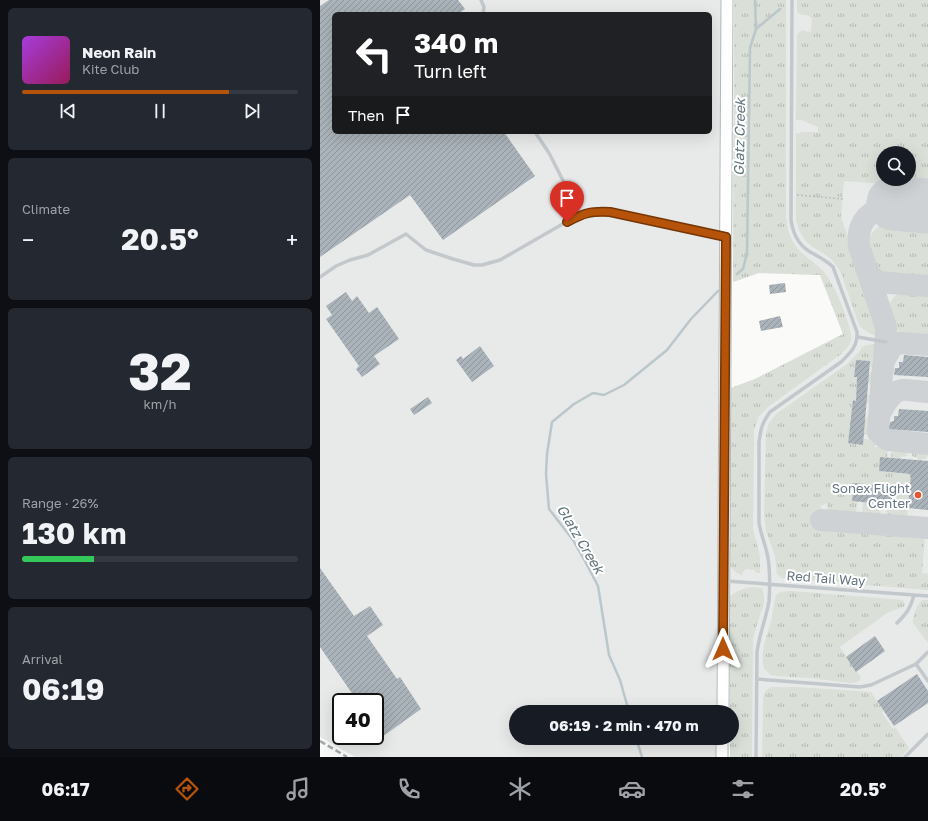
<!DOCTYPE html>
<meta charset="utf-8">
<style>
:root{--surface:#171b24;--page:#242831;--text:#f1f3f6;--muted:#9ea1a6;--line:#363941;--accent:#b45309}
body{margin:0;font-family:"Golos Text",sans-serif;background:var(--page);color:var(--text);height:100vh;display:flex;flex-direction:column;font-size:15px;white-space:nowrap}
*{box-sizing:border-box;margin:0}
p{font-size:13px;color:var(--muted)}
.icon{flex:none;width:22px;height:22px;fill:none;stroke:currentColor;stroke-width:2;stroke-linecap:round;stroke-linejoin:round}
.map{position:relative;flex:1;overflow:hidden}
.side{display:flex;flex-direction:column;gap:8px;padding:8px;background:#0d0f14;width:320px}
.side>*{flex:none}
.banner{position:absolute;left:12px;top:12px;width:380px;height:122px;border-radius:6px;box-shadow:0 4px 16px #0002;background:#202124;color:#fff;overflow:hidden}
.buttons{position:absolute;left:556px;top:146px;display:grid;gap:8px}
.buttons a{display:grid;place-items:center;width:40px;height:40px;border-radius:50%;background:var(--surface);box-shadow:0 4px 16px #0002;font-size:20px}
.speed{position:absolute;left:12px;top:693px;display:flex;gap:8px;font-size:20px;font-weight:700;text-align:center}
.speed>*{display:grid;place-content:center;width:52px;height:52px;border-radius:50%;background:var(--surface);box-shadow:0 4px 16px #0002;line-height:1}
.speed .limit{border:2px solid #111;border-radius:6px;background:#fff;color:#111}
.pin{position:absolute;display:grid;place-items:center;width:34px;height:34px;color:#fff;margin:-41px -17px;border-radius:50% 50% 50% 0;rotate:-45deg;box-shadow:0 0 4px #0007}
.pin .icon{rotate:45deg}
.me{position:absolute;width:44px;margin:-22px;rotate:0deg;stroke-linejoin:round;filter:drop-shadow(0 0 3px #0008)}
.turn{display:flex;align-items:center;gap:14px;height:84px;padding:0 16px;font-size:18px}
.turn .icon{width:52px;height:52px;stroke-width:2.5}
.turn b{display:block;font-size:28px;line-height:34px}
.then{display:flex;align-items:center;height:38px;padding:0 16px;background:#0003;gap:8px;font-size:15px}
.big{font-size:30px;font-weight:700;line-height:1.1}
.side .card{flex:1;display:flex;flex-direction:column;justify-content:center;gap:6px;min-width:0;padding:0 14px;border-radius:6px;background:var(--page)}
.side .dial{align-items:center;gap:0}
.dial b{font-size:52px;line-height:1}
.song{display:flex;align-items:center;gap:12px}
.cover{width:48px;height:48px;border-radius:6px;background:linear-gradient(135deg,hsl(280 70% 55%),hsl(330 70% 35%))}
.played{height:4px;border-radius:2px;background:linear-gradient(90deg,var(--accent) 75%,var(--line) 75%)}
.keys{display:flex;justify-content:space-around;direction:ltr}
.heat{display:flex;justify-content:space-between;align-items:center;font-size:22px;direction:ltr}
.charge{height:6px;border-radius:3px;background:linear-gradient(90deg,#34c759 26%,var(--line) 0)}
.trip{position:absolute;left:189px;top:705px;width:230px;height:40px;border-radius:20px;background:var(--surface);box-shadow:0 4px 16px #0002;font-weight:700;line-height:40px;text-align:center}
.tab-bar{display:flex;height:64px;justify-content:space-around;align-items:center;background:#090b0e;color:var(--muted)}
.tab-bar .icon{width:28px;height:28px}
.tab-bar .current{color:var(--accent)}
.tab-bar b{font-size:18px;color:var(--text)}
main{display:flex;flex:1;min-height:0}
.map>svg:first-child{display:block}
</style>
<main>
<section class="side">
<div class="card">
<div class="song"><i class="cover"></i><div><b>Neon Rain</b><p>Kite Club</p></div></div>
<div class="played"></div>
<div class="keys"><svg class="icon" aria-label="previous" viewBox="0 0 24 24"><path d="M18 5L8 12l10 7zM5 5v14"/></svg><svg class="icon" aria-label="pause" viewBox="0 0 24 24"><path d="M8 5v14M16 5v14"/></svg><svg class="icon" aria-label="next" viewBox="0 0 24 24"><path d="M6 5l10 7-10 7zM19 5v14"/></svg></div>
</div>
<div class="card"><p>Climate</p>
<div class="heat"><a>−</a><b class="big">20.5°</b><a>+</a></div>
</div>
<div class="card dial"><b>32</b><p>km/h</p></div>
<div class="card"><p>Range · 26%</p><b class="big">130 km</b><div class="charge"></div></div>
<div class="card"><p>Arrival</p><b class="big">06:19</b></div>
</section>
<div class="map">
<svg width="608" height="757" viewBox="0 0 608 757">
<defs>
<pattern id="grass-tufts" width="24" height="20" patternUnits="userSpaceOnUse"><rect width="24" height="20" fill="#dadfd7"/><path d="M3 7l-1-3M5 7V3M7 7l1-3M15 17l-1-3M17 17v-4M19 17l1-3" fill="none" stroke="#b4b9b4"/></pattern>
<pattern id="building-hatch" width="6" height="6" patternUnits="userSpaceOnUse"><rect width="6" height="6" fill="#aab3b9"/><path d="M-1 1l2-2M0 6l6-6M5 7l2-2" fill="none" stroke="#8e969c"/></pattern>
</defs>
<rect width="100%" height="100%" fill="#fafaf8"/>
<!-- built -->
<path fill="#e8e9e9" fill-rule="evenodd" d="M0,0h403l-2,323 -4,389h-201v26h201v19h-362l-35,-20zM14,14h376v118h-376zM21,702h34v34h-34z
M414,0h194v757h-198v-19h2v-26h-2l-1,-148 2,-176 24,-9 88,-45 -23,-59 -61,-2 -26,9zM563,153h26v26h-26z"/>
<!-- grass -->
<path fill="url(#grass-tufts)" fill-rule="evenodd" d="M414,0h52v217c1,8 2,16 6,23 7,14 22,21 32,32 9,9 29,56 27,68 -1,6 -6,10 -10,14l-73,53 -9,9 -5,14 -1,99 7,27v17h-3l-3,-3 -8,-1 -4,4v2c-7,-2 -9,-5 -13,-11l2,-176 24,-9 88,-45 -23,-59 -61,-2 -26,9z
M477,0h131v187l-84,-6 -3,36 41,120c-10,-2 -17,-5 -23,-12l-18,-52c-3,-5 -7,-11 -11,-15 -9,-7 -21,-11 -27,-21 -4,-5 -5,-11 -7,-17v-86l7,-2h15v-5l-17,-7h-5l1,-84 1,-3 5,-3 5,2 3,-1 1,-13 -5,-3h-5l-5,-3zM563,153h26v26h-26z
M572,221l36,3v56l-41,-4c-4,-1 -11,-3 -13,-7 -2,-3 -3,-7 -4,-10 -4,-10 -4,-21 5,-29 5,-5 11,-7 17,-9z
M586,291l22,2v47c-6,-1 -14,0 -19,-2 -21,-8 -31,-40 -3,-47z
M554,344l8,4 -2,20 -10,-1v-6l-14,-1 -2,17 15,1v-6l10,1v15h-7l-3,-6h-12l-1,15h11l5,-5 6,1 -1,16h-6l-4,-7 -14,-2 -2,18 15,1 4,-6h7l-2,22 -11,-1 1,-7 -15,-1 -2,17 15,2 1,-6 11,1 -1,7h14l-1,10h-7l-1,14 17,2 1,-15h-6l1,-11 16,1 -1,8 -6,1 -1,2 -1,14 17,1 2,-16 -6,-2v-7l16,1 -1,7 -2,2h-3l-1,2 -3,21h-8l-3,38 -21,-1 1,-15 6,1 1,-18 -16,-2 -2,18 5,1 -1,14 -18,-1 1,-15h6l2,-17 -17,-2 -2,18h5l-1,15 -25,-2 -3,-2 -1,-9 -7,3 2,4 1,3 -5,1v12l107,9 -3,38 6,1v16l-146,-12 -5,-4 -2,-18 -9,-25 -2,-16 2,-82 3,-10 7,-9 71,-50 13,-13 2,-4 5,-2z
M431,587l11,1c3,7 3,18 -1,24l-8,26 -1,119h-22v-19h2v-26h-2l-1,-115c7,-6 13,-8 22,-10z
M471,591l112,9 2,5 -2,2 -16,6 -47,34 16,24 5,6 -1,3 -2,2 -7,1 -42,-5 -33,-2 -6,-2 -6,-5c-5,-17 4,-35 8,-52 1,-7 2,-15 4,-22l5,-3z
M602,600h6v43l-15,-20c0,-9 3,-17 9,-23z
M451,687h26l74,5 12,19 -1,2 11,16 2,-2 14,21 -8,9h-139l1,-59c1,-6 3,-8 8,-11z"/>
<g fill="none" stroke-linecap="round" stroke-linejoin="round">
<!-- stream -->
<path stroke="#bbc7cb" stroke-width="2.5" d="M435,0l1,29
M417,274l6,-5 4,-16 3,-205 6,-19 24,-20
M309,712l-9,-32 -11,-25 -11,-69 -12,-23 -13,-23 -24,-31 -3,-35 1,-20 5,-32 22,-18 19,-11 11,2 20,-10 43,-35 24,-31 27,-28
M316,738l6,19"/>
<!-- taxiway -->
<path stroke="#ced2d4" stroke-width="22" d="M546,269l4,6 8,7 50,4
M608,345l-29,-2 -7,4 -3,5 -5,9 -2,14 -4,57 8,7 4,1 38,4
M564,361l2,-28v-6l-27,-81c-3,-25 12,-37 35,-43
M559,416c5,-10 11,-24 23,-26 5,-1 20,2 26,2
M501,520l107,8"/>
<!-- runway -->
<path stroke="#ced2d4" stroke-width="55" d="M574,203l34,3"/>
</g>
<!-- building -->
<path fill="url(#building-hatch)" d="M9,0h129l7,9 -7,5h-124v118h170l31,44 -92,64 -33,-45 -90,62v-251z
M465,283l1,9 -16,2 -1,-9z
M26,292l6,9 5,-5 12,17 8,-6 22,32 -25,17 6,8 -18,13 -6,-8 3,-3 -33,-47 6,-4 -6,-9z
M460,316l3,11 -22,4 -2,-10z
M160,346l14,20 -22,16 -16,-22 5,-4 2,3z
M584,355l24,2v20l-34,-2 1,-7h4v-6h4z
M536,360l14,1 -7,84 -15,-2 5,-43 3,1 1,-24h-3z
M108,397l4,6 -18,12 -4,-6z
M579,409l29,2v21l-39,-3 1,-7h2v-1h2v-5h4z
M560,457l48,4v49l-20,-2 3,-34 -32,-3z
M534,483l40,4 -1,18 -41,-4z
M0,568l34,48 16,-10 13,19 -16,11 30,43 3,-2 21,32 -39,28 -7,-10v-25h-17l-38,-55z
M555,636l10,15 -29,21 -10,-15z
M597,674l11,17v12l-34,23 -17,-25z"/>
<g fill="none" stroke-linecap="round" stroke-linejoin="round">
<!-- secondary casing -->
<g stroke="#b3babf" stroke-width="13">
<path id="secondary" d="M403,712l4,-712
M402,757v-19"/>
</g>
<!-- path -->
<path stroke="#bbbfc2" stroke-width="1.5" stroke-dasharray="2 2" stroke-linecap="butt" d="M477,195l46,4"/>
<!-- lane -->
<path stroke="#c3c8cc" stroke-width="3.5" d="M161,0l3,7 -1,7
M215,132l14,21 31,61 16,-3 14,1 114,25
M0,277l16,-11 14,-6 18,-5 38,-21 20,16 27,9 21,6h8l18,-5 80,-46
M538,337l28,5
M406,581l202,15
M577,623c10,-10 13,-14 17,-28
M608,652l-12,12 12,17
M437,679l103,8 11,-2 45,-21
M436,757l1,-105c2,-17 9,-33 12,-51 1,-11 1,-31 -1,-43 -2,-12 -7,-23 -9,-35v-81c2,-14 3,-19 11,-30l71,-50c9,-9 17,-16 16,-30l-24,-65c-6,-6 -12,-9 -19,-13 -15,-7 -21,-19 -23,-34l1,-220
M585,757l23,-23"/>
<!-- secondary -->
<use href="#secondary" stroke="#fff" stroke-width="11"/>
<!-- rail -->
<path stroke="#a2aab0" stroke-width="2.5" stroke-dasharray="6 3" stroke-linecap="butt" d="M0,741l27,16"/>
</g>
<g fill="none" stroke-linecap="round" stroke-linejoin="round">
<!-- route casing -->
<g stroke="#753606" stroke-width="10">
<path id="route" d="M247,222c17,-9 23,-11 43,-10l116,25 -3,412"/>
</g>
<!-- route -->
<use href="#route" stroke="#b45309" stroke-width="7"/>
</g>
<!-- markers -->
<circle fill="#e4572e" stroke="#fff" stroke-width="1.5" cx="598" cy="495" r="4"/>
<g text-anchor="middle" dominant-baseline="central" stroke-width="4" stroke-linejoin="round" paint-order="stroke">
<!-- poi labels -->
<g font-size="13" fill="#657683" stroke="#fff" text-anchor="end">
<text x="590" y="488">Sonex Flight<tspan x="590" dy="15">Center</tspan></text>
</g>
<!-- street labels -->
<g font-size="13" fill="#657683" stroke="#fff">
<text transform="translate(506 578) rotate(4)">Red Tail Way</text>
</g>
<!-- water labels -->
<g font-size="14" font-style="italic" fill="#60757c" stroke="#fff">
<text transform="translate(419 137) rotate(-89)">Glatz Creek</text>
<text transform="translate(261 539) rotate(59)">Glatz Creek</text>
</g>
</g>
</svg>
<div class="buttons">
<a><svg class="icon" aria-label="search" viewBox="0 0 24 24"><circle cx="10" cy="10" r="6"/><path d="M15 15l6 6"/></svg></a>
</div>
<div class="speed"><div class="limit">40</div></div>
<div class="pin" style="left:247px;top:222px;background:#d93025"><svg class="icon" aria-label="arrive" viewBox="0 0 24 24"><path d="M6 21V4h12l-3 4 3 4H6"/></svg></div>
<svg class="me" style="left:403px;top:649px" viewBox="-20 -20 40 40"><path d="M0-17L14 15 0 8-14 15z" fill="#b45309" stroke="#fff" stroke-width="4"/></svg>
<div class="trip">06:19 · 2 min · 470 m</div>
<div class="banner">
<div class="turn"><svg class="icon" aria-label="left" viewBox="0 0 24 24"><path d="M17 20v-9H6M10 6l-5 5 5 5"/></svg><div><b>340 m</b>Turn left</div></div>
<div class="then">Then<svg class="icon" aria-label="arrive" viewBox="0 0 24 24"><path d="M6 21V4h12l-3 4 3 4H6"/></svg></div>
</div>
</div>
</main>
<nav class="tab-bar">
<b>06:17</b>
<svg class="icon current" aria-label="directions" viewBox="0 0 24 24"><path d="M12 3l9 9-9 9-9-9zM9 14v-3h6M13 9l2 2-2 2"/></svg>
<svg class="icon" aria-label="music" viewBox="0 0 24 24"><path d="M9 18V5l10-2v13"/><circle cx="6" cy="18" r="3"/><circle cx="16" cy="16" r="3"/></svg>
<svg class="icon" aria-label="phone" viewBox="0 0 24 24"><path d="M5 4h4l2 5-3 2q2 4 5 5l2-3 5 2v4C11 20 4 13 5 4z"/></svg>
<svg class="icon" aria-label="climate" viewBox="0 0 24 24"><path d="M12 3v18M4 7l16 10M4 17L20 7"/></svg>
<svg class="icon" aria-label="car" viewBox="0 0 24 24"><path d="M5 17H2v-5l4-1 3-4h7l3 4 3 1v5h-3M9 17h6M6 11h13"/><circle cx="7" cy="17" r="2"/><circle cx="17" cy="17" r="2"/></svg>
<svg class="icon" aria-label="filters" viewBox="0 0 24 24"><path d="M4 7h16M4 17h16"/><circle cx="9" cy="7" r="2"/><circle cx="15" cy="17" r="2"/></svg>
<b>20.5°</b>
</nav>
